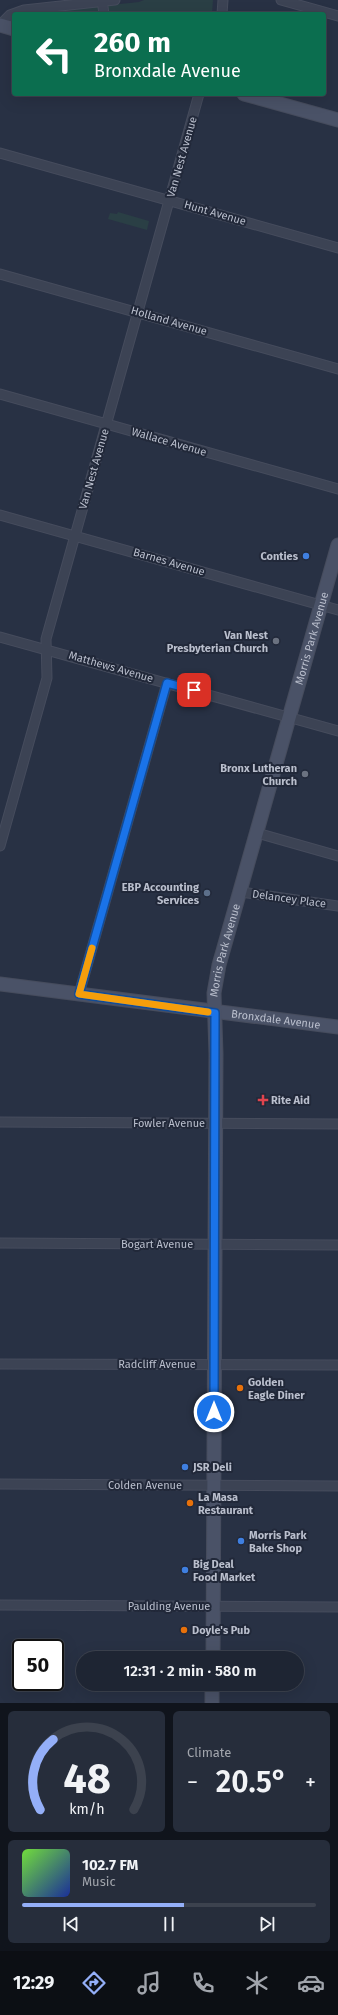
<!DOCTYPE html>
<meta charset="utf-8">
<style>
:root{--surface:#1e2533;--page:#262d3b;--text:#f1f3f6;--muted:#a1a5ac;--line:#3c424e;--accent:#94aff8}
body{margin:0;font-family:"Fira Sans",sans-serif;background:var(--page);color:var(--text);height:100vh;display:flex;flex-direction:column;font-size:15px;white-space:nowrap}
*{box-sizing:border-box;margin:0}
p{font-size:13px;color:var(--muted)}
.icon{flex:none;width:22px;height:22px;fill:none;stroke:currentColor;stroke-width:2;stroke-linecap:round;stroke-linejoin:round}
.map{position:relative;height:1703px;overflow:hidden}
.side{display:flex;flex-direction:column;gap:8px;padding:8px;background:#10141c;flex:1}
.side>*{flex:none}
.banner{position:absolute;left:12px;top:12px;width:314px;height:84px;border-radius:4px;box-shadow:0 4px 16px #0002,0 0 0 1px var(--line);background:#0b6e4f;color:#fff;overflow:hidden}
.speed{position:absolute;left:12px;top:1639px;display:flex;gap:8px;font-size:20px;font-weight:700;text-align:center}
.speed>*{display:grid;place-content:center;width:52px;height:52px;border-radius:50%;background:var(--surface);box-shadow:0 4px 16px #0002,0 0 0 1px var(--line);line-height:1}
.speed .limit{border:2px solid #111;border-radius:6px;background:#fff;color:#111}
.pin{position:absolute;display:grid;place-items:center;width:34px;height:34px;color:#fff;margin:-17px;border-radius:8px;box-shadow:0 2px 6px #0006}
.me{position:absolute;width:44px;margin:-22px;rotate:0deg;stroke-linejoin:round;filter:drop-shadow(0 0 3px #0008)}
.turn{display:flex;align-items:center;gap:14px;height:84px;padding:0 16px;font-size:18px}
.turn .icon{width:52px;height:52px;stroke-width:2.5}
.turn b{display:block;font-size:28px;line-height:34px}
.big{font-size:30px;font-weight:600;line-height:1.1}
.side .tile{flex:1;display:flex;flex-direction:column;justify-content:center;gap:6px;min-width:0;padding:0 14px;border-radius:6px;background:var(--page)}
.side .dial{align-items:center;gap:0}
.dial svg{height:104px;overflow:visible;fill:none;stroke:var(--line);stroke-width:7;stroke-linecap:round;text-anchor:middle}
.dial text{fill:var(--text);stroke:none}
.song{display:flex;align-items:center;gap:12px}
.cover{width:48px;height:48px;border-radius:6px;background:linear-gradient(135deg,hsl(100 70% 55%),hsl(230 70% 35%))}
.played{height:4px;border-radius:2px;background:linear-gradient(90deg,var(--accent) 55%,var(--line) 55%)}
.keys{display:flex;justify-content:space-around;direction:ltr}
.heat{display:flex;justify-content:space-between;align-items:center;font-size:22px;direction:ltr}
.side .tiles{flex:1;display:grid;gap:8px;grid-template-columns:1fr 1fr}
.tile:last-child{grid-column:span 2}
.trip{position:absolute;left:76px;top:1651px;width:228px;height:40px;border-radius:20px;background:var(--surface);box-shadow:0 4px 16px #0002,0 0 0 1px var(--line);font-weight:600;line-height:40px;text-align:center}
.tab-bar{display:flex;height:64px;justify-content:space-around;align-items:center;background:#0c0f14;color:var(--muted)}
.tab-bar .icon{width:28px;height:28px}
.tab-bar .current{color:var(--accent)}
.tab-bar b{font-size:18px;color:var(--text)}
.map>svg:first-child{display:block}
</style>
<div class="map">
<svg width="338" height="1703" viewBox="0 0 338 1703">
<rect width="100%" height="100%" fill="#283144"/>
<!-- green -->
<path fill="#2a3f45" d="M144,0h69l-1,14h-187l114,-12z
M118,212l31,9 -2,9 -39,-11 2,-6 7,1z"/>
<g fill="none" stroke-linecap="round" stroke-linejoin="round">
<!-- street casing -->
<g stroke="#464c5d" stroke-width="11">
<path id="street" d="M102,0l2,14
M281,0l57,16
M222,14l1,-14
M0,25l10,-10 14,-5 91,-10
M0,153l338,95
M0,274l338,95
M0,394l338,95
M0,515l338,95
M0,637l338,94
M257,833l81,23
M0,846l47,-168 -1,-39 153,-545
M241,892l97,14
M79,994l88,-311
M0,1122l338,2
M0,1243l338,2
M0,1364l338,1
M0,1484l338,2
M0,1605l338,2"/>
</g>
<!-- secondary casing -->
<g stroke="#464c5d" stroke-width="15">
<g id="secondary">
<path d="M0,25l14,4"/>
<path d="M244,94l94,26"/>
<path id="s1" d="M0,984l338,43"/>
<path id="s2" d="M213,1658l3,-604 -2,-61 5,-28 119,-420"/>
<path d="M212,1703v-19"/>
</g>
</g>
<!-- street -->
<use href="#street" stroke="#3c4354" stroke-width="9"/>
<!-- secondary -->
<use href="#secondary" stroke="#4a5267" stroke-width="13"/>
</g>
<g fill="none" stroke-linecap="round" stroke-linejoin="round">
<!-- route casing -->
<g stroke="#114b97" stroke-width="10">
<path id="route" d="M194,690l-27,-7 -88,311 136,19 -1,399"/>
</g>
<!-- route -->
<use href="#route" stroke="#1a73e8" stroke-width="7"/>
<!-- slow -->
<path stroke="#f59e0b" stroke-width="7" d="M92,948l-13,46 129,18"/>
</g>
<!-- markers -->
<g fill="#3f7fe0" stroke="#212839" stroke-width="1.5">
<circle cx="306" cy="556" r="4"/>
<circle cx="185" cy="1467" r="4"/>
<circle cx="241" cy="1541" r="4"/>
<circle cx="185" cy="1570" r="4"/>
</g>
<g fill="#6b7280" stroke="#212839" stroke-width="1.5">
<circle cx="276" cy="641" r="4"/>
<circle cx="305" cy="774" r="4"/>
</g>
<circle fill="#5c6f8a" stroke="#212839" stroke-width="1.5" cx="207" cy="893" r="4"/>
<path fill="#e0444e" stroke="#212839" stroke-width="1.5" d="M261 1094h4v4h4v4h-4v4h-4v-4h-4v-4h4z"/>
<g fill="#e8710a" stroke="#212839" stroke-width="1.5">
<circle cx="240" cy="1388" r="4"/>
<circle cx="190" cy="1503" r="4"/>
<circle cx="184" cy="1630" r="4"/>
</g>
<g text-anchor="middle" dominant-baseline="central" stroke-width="4" stroke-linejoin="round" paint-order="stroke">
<!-- street labels -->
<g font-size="11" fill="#babfcd" stroke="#212839">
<text transform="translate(182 157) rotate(-74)">Van Nest Avenue</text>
<text transform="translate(215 213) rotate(16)">Hunt Avenue</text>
<text transform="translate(169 321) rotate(16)">Holland Avenue</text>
<text transform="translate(169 442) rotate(16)">Wallace Avenue</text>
<text transform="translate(94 469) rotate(-74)">Van Nest Avenue</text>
<text transform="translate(169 562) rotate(16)">Barnes Avenue</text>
<text stroke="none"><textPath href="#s2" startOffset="1033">Morris Park Avenue</textPath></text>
<text transform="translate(111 667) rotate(16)">Matthews Avenue</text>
<text transform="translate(289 899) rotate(8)">Delancey Place</text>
<text stroke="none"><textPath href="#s2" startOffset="709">Morris Park Avenue</textPath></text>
<text stroke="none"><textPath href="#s1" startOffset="278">Bronxdale Avenue</textPath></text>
<text x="169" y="1123">Fowler Avenue</text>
<text x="157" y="1244">Bogart Avenue</text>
<text x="157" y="1364">Radcliff Avenue</text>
<text x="145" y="1485">Colden Avenue</text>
<text x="169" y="1606">Paulding Avenue</text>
</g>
<!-- poi labels -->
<g font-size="11" font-weight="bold" fill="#babfcd" stroke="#212839" text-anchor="start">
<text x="298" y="556" text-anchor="end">Conties</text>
<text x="268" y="635" text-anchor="end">Van Nest<tspan x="268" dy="13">Presbyterian Church</tspan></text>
<text x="297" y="768" text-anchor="end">Bronx Lutheran<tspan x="297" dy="13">Church</tspan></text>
<text x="199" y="887" text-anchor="end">EBP Accounting<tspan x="199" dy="13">Services</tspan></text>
<text x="271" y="1100">Rite Aid</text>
<text x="248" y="1382">Golden<tspan x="248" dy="13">Eagle Diner</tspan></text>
<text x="193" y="1467">JSR Deli</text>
<text x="198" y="1497">La Masa<tspan x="198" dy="13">Restaurant</tspan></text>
<text x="249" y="1535">Morris Park<tspan x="249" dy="13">Bake Shop</tspan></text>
<text x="193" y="1564">Big Deal<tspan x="193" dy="13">Food Market</tspan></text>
<text x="192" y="1630">Doyle's Pub</text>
</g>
</g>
</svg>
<div class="speed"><div class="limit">50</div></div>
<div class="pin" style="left:194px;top:690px;background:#d93025"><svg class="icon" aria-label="arrive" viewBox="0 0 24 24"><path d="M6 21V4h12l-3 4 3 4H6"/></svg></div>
<svg class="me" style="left:214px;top:1412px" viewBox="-20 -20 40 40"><circle r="17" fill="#1a73e8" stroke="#fff" stroke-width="3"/><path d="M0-11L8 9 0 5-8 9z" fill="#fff"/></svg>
<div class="trip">12:31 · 2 min · 580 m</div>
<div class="banner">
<div class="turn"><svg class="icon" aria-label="left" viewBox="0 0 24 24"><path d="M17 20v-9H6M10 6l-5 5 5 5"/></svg><div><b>260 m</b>Bronxdale Avenue</div></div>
</div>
</div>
<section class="side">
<div class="tiles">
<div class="tile dial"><svg viewBox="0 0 100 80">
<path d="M14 69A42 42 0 1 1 86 69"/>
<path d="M14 69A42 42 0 0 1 24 15" stroke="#94aff8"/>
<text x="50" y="56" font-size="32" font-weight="700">48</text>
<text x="50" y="72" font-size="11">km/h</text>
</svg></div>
<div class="tile"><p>Climate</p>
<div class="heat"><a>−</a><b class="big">20.5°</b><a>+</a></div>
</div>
<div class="tile">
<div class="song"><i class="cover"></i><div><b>102.7 FM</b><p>Music</p></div></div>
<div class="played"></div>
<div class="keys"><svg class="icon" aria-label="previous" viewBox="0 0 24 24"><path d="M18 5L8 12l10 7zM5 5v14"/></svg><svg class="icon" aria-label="pause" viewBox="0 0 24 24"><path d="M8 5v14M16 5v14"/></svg><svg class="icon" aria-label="next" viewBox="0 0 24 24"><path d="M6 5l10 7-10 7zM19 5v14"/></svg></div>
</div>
</div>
</section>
<nav class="tab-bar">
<b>12:29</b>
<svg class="icon current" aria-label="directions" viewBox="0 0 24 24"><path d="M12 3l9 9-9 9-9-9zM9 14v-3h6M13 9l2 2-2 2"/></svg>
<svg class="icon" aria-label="music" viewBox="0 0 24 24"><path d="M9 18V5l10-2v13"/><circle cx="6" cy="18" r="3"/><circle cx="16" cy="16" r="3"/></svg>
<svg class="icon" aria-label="phone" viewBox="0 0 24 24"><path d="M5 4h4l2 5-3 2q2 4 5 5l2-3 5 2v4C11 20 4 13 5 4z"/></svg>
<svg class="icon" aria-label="climate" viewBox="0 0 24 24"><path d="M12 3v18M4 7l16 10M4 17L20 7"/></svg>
<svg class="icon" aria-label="car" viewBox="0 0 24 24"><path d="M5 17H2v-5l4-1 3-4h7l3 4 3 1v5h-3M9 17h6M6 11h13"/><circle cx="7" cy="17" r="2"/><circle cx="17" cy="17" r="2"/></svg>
</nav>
